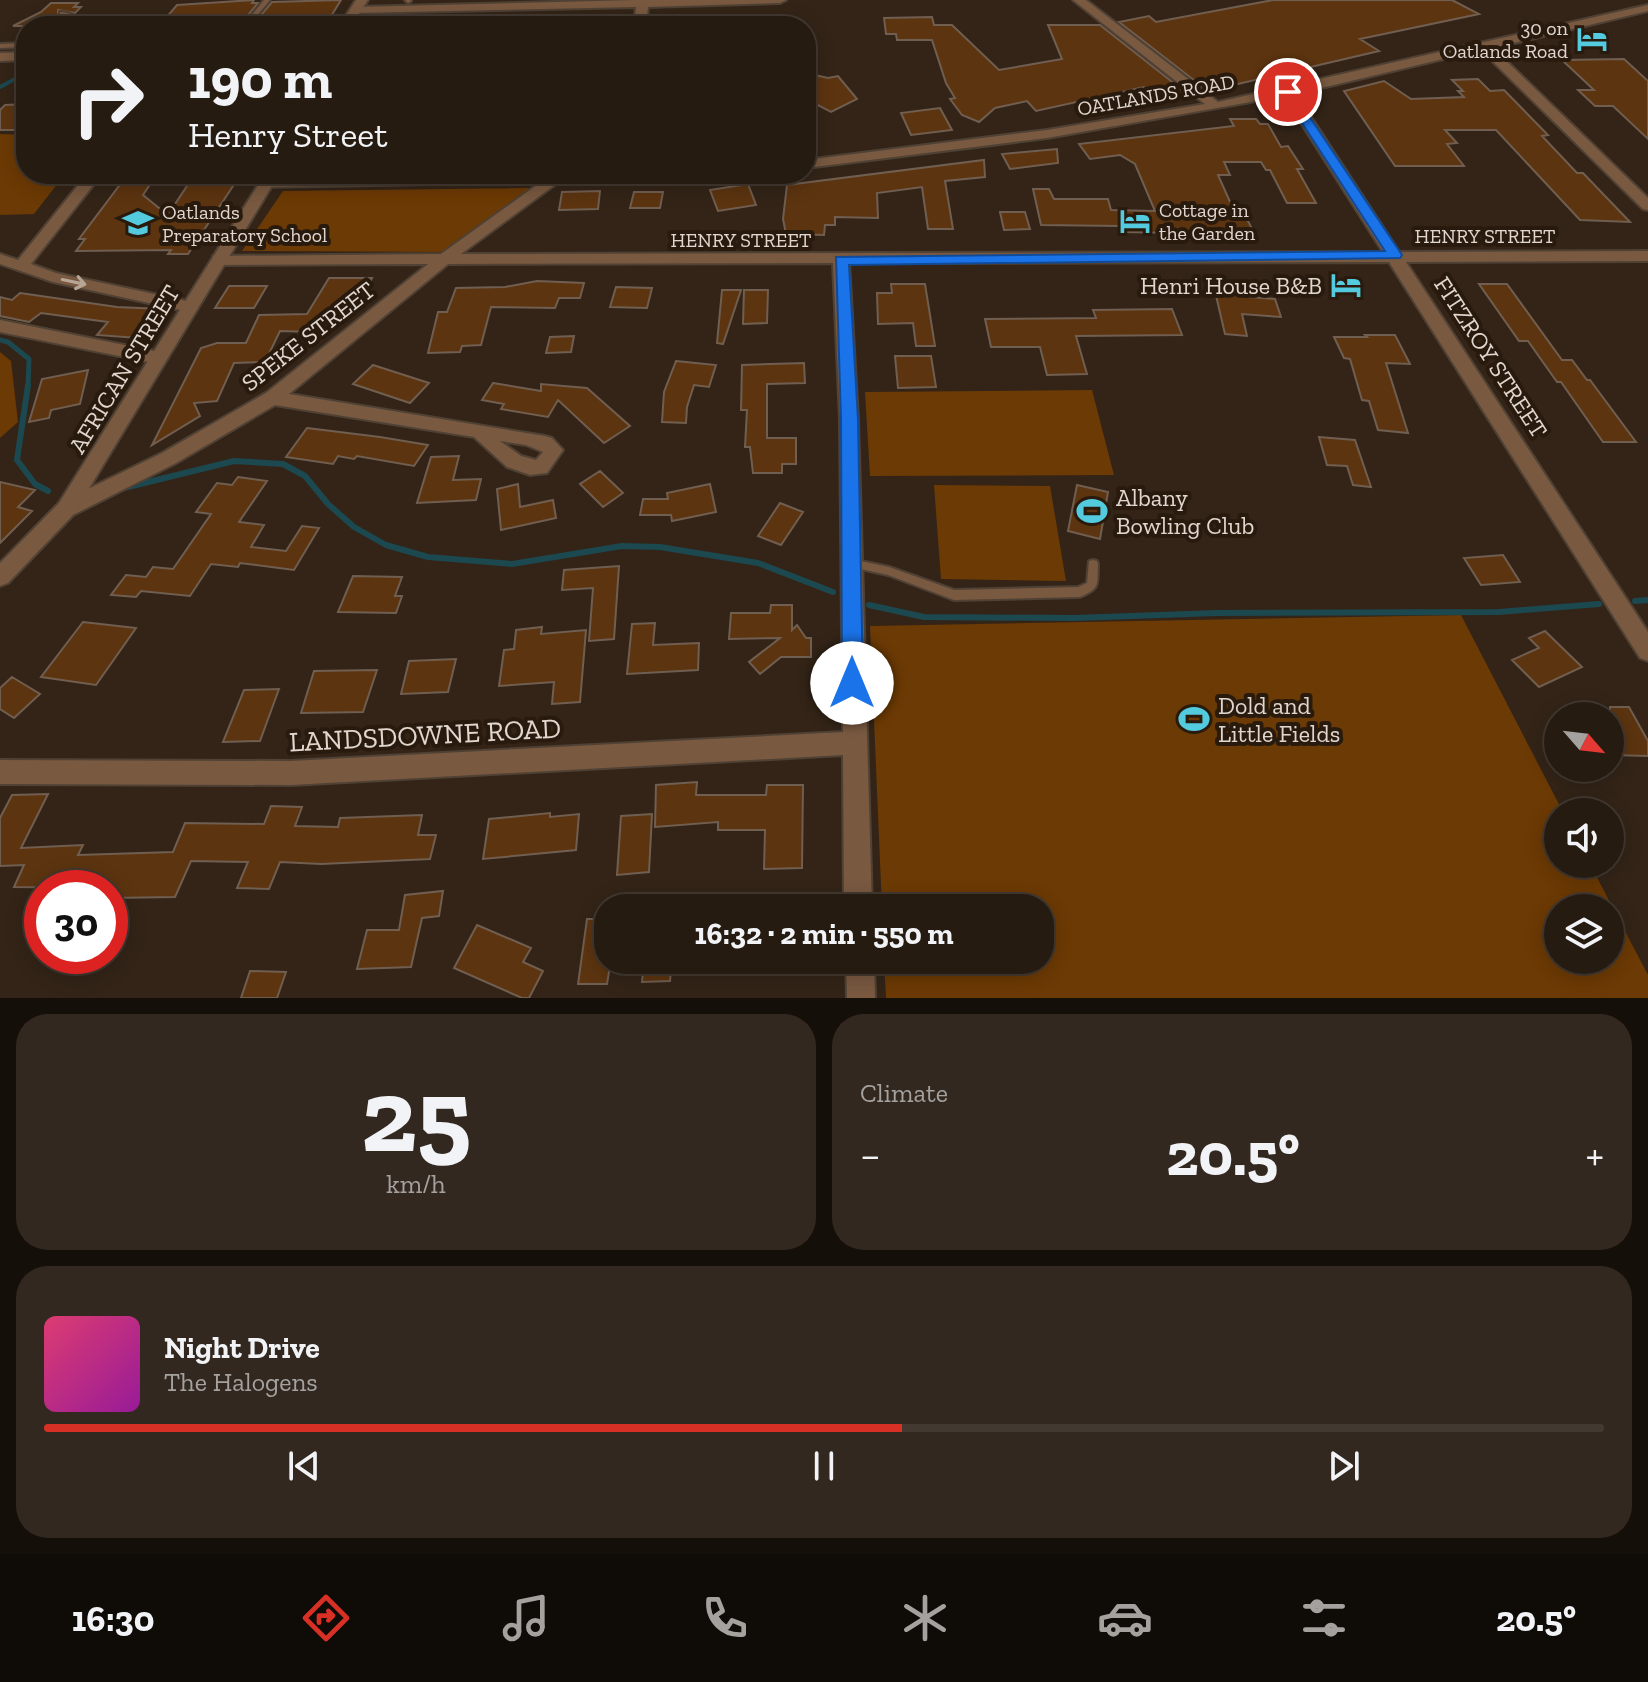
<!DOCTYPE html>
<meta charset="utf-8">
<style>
:root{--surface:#261b11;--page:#32281f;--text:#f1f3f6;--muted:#a4a19f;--line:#423931;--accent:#d93025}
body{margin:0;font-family:"Zilla Slab",serif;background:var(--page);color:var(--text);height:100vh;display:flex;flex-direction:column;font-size:30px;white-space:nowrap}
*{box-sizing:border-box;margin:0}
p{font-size:26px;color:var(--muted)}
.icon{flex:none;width:44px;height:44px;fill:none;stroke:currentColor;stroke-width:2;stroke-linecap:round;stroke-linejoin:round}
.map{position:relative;height:998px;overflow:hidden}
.sheet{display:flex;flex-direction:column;gap:16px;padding:16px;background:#150f09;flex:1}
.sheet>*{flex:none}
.guide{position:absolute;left:16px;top:16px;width:800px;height:168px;border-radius:32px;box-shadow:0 4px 20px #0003,0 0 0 2px var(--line);background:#261b11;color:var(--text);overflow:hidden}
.needle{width:52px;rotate:118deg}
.controls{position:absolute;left:1544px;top:702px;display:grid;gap:16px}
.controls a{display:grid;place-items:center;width:80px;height:80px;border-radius:50%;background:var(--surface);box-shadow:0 4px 20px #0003,0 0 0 2px var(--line);font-size:40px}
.speed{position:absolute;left:24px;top:870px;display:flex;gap:16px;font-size:40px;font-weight:700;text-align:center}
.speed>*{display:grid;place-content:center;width:104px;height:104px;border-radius:50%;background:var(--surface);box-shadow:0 4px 20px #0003,0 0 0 2px var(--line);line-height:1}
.speed .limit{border:12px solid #d22;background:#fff;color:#111}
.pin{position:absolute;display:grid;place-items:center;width:68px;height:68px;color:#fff;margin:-34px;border:4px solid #fff;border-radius:50%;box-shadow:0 2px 8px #0007}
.me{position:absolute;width:88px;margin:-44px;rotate:0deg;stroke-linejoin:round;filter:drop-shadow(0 0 6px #0008)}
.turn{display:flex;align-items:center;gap:28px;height:168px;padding:0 40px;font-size:36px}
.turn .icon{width:104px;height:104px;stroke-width:2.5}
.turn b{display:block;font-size:56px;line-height:68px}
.big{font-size:60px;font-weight:700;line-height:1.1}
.sheet .card{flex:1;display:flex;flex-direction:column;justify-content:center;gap:12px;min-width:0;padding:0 28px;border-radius:32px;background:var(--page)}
.sheet .dial{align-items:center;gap:0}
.dial b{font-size:104px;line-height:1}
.song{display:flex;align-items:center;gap:24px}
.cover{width:96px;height:96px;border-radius:12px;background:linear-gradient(135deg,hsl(340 70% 55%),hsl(300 70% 35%))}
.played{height:8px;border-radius:4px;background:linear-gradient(90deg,var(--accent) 55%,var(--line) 55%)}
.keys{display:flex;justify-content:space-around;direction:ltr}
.heat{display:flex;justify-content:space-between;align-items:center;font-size:44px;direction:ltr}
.sheet .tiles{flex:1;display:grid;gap:16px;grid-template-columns:1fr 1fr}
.card:last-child{grid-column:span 2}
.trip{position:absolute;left:594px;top:894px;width:460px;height:80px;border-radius:32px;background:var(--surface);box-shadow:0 4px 20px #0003,0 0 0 2px var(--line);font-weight:700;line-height:80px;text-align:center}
.menu{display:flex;height:128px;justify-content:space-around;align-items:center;background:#0f0b07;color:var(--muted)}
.menu .icon{width:56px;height:56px}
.menu .on{color:var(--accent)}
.menu b{font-size:36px;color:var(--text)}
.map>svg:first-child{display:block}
</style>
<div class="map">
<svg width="1648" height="998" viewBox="0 0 1648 998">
<rect width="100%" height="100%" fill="#332417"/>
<!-- green -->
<path fill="#6c3a04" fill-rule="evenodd" d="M0,134l26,1v39h39l-31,40 -34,1z
M532,188l-85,64 -205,-1 41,-60z
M0,352l11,9 7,61 -18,16z
M1092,390l22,85 -244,1 -5,-84z
M934,485l116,1 16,95 -125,-2z
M1461,615l102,197h-5v52h32l58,111v23h-762l-2,-38h156v-52h-158l-12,-282zM1610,908v52h-52v-52z"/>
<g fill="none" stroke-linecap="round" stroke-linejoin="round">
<!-- stream-far2 -->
<path stroke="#1c4850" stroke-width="4" d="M0,87l26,-14"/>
<!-- stream-far1 -->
<path stroke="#1c4850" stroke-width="5" d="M0,340l8,2 21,17 -1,28"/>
<!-- stream -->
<path stroke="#1c4850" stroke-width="6" d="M28,385l-11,75 18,24 13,7
M124,488l110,-27 49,3 22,12 23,28 26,23 32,18 42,12 84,7 110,-18 38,1 98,16 75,29
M1635,601l13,-1
M869,605l55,12 150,1 143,-5 282,-1 100,-8"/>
</g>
<!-- building -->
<path fill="#5c3410" stroke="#705e50" stroke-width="2" d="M254,0l-2,3h6l-9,11 2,7 6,-1 15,-18 69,-2 -16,26h-166l18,-21z
M1273,0h179l27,14 -119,25 19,12 -141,33 -5,-3 -29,7 -85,-66 30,-6 7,6z
M51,3h27l-4,4h7l-6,6 -17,-3v6l9,4 -6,6h-48l28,-14z
M932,17l2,8h18l47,45 63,-11 -14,-34h52l85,67 -27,8 -14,-13 -108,24 -9,-10 -32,7 -16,14 -17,-7 -12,-16 5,-1 -9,-15 -14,-43h-35l-1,-6h-10l-2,-16z
M1624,59l24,22v58l-35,-33h-18l-17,-16h16l-32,-30z
M806,73l22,5 10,-2 19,23 -26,13 -25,-13z
M1478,79l12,12 14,-1 44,45 -6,1 35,37h6l47,49 -50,-2 -84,-90h-51l12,13 -10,1 17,22h-69l-51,-75 40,-10 27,18 53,-2 -6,-6h5l-11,-11z
M26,104v26h-26v-20l5,-5z
M940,108l12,22 -41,5 -10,-22z
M1230,119h26l4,5h8l13,23 7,-1 15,23h-6l19,34h-29l-17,-33h-4l-5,-8h-37l6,13h-12l17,38h9l8,16h-35l4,9 -40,1 -2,-6 -57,-1 -2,-6 -79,-1 -8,-36h16l5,10h54l3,11 44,1 -20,-47 -15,-9 -30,4 -11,-15 155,-18z
M1057,149l1,14 -48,6 -8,-15z
M984,160l1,17 -40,4 8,48h-25l-6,-42 -45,6 1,25 -43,-1v8h-10l-1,10 -38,-1 -3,-15 4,-34z
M128,174h29l-14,21 16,13 14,-1 22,-33h46l-53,80h-20l3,-4 -95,1 9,-12h-6z
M748,184l8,21 -38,6 -8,-21z
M600,191l-2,18 -39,1 3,-18z
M634,192h29l-3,16h-30z
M1000,212h25l5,17 -26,1z
M329,278h43l-14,28 -26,-1 -16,27 -36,-1 -15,31 -31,1 -17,38 -23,2 6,13 -48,29 49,-97 16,-5h29l13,-28 48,-1z
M537,281l47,2 -4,15h-21l-4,10 -64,-1 -10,38 -19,1 -2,6 -32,1 10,-41h9l9,-24 49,-1z
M891,284h34l10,62h-19l-3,-23 -35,1 -1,-31h15z
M1479,284h28l55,76h10l15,20h3l46,62h-33l-42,-60h-4l-29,-41h-9z
M229,286h38l-13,22h-39z
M616,287l36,1 -5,20 -37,-1z
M1214,287l22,2 2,7 37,3 6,18 -39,-3 5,22 -22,-2z
M722,290h19l-18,54 -6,-1z
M744,290h24l-1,33 -24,1z
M20,293l97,14 43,2 -22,29 -41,-3 11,-13 -67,-9 -12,9 -29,-6v-19l12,3z
M1172,309l10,26 -106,1 11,38 -40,1 -7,-28h-49l-6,-28 111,-1 -3,-8z
M1365,335h30l15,29 -24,-1 22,70 -30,-3 -9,-29 -7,-1 -12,-41 -6,-1 -10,-21h33z
M574,336l-3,16 -25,1 4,-16z
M895,356h36l5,31 -38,1z
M676,361l40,4 -7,22 -15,-2 -7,22 -1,16 -24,-1 2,-30z
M804,363l1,20 -38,1v54h29v26h-14v9h-29l-3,-26h-5l2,-37h-6l1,-45z
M373,365l56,18 -19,20 -57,-19z
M88,370l-8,34 -29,6 -2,8 -20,4 13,-43z
M493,383l48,8v-7l46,4 43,38 -26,17 -46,-43 -10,17 -47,-8 3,-5 -22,-4z
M307,428l73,9 48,8 -14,21 -57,-10 -3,3 -16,-3 -5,8 -47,-7z
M1319,437l36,3 16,47 -18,-2 -6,-19 -20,-1z
M459,456l-6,24 28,-1 -5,21 -59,3 14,-46z
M600,471l23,22 -20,14 -23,-23z
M238,477l29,4 -28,41 25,3 -13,22 35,4 16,-25 17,2 -25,42 -54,-7 -2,4 -27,-3 -21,32 -49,-5 -5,6 -25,-2 15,-20 20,2 7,-10 20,2 38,-55 -15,-2 21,-29 15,2z
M0,482l35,8 -17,17 14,4 -32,32z
M518,484l2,23 33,-7 3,18 -55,12 -4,-41z
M710,484l6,28 -44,9 -1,-6h-31l3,-16h25l-1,-6z
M1077,485l31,7 -8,47 -32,-8z
M780,503l23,9 -22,33 -23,-9z
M1503,555l17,27 -39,3 -17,-27z
M619,566l-5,73 -25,2 4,-53 -31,2 2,-20z
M353,576l49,1 -7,19h7l-6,17 -58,-1z
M771,605h21v25l5,-5 9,13h5v19h-30l-21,17 -11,-12 31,-24 -51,1 2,-26h39z
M83,622l53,6 -40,57 -55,-8z
M655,623l-2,22 46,-2 -1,27 -71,4 5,-50z
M542,627l-1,7 45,-4 -6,72 -28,2 2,-22 -55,4 5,-36 10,-1 2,-19z
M1545,631l37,36 -43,20 -27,-27 27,-12 -10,-10z
M456,659l-8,33 -47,2 8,-33z
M377,670l-14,42 -62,1 13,-42z
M12,677l28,17 -26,24 -14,-9v-21z
M279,689l-19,52 -37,1 21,-52z
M1610,707h19l19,34v15l-38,-1z
M697,782l-1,13h70l1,-10h36l-1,83 -38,1 1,-39h-47v-8l-63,5 1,-42z
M48,794l-27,54 62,-3 -5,10 95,-3 12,-29 79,1 7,-18 31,1 -7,19 43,1 2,-9 82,-3 -4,20h18l-6,24 -109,5 -41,-2 -11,27 -32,-1 11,-26 -57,-1 -16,36 -65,1v-10l-96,-1 10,-22 -24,1v-48l12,-23z
M550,813v4l29,-3 -3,36 -93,9 6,-40z
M652,814l-3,58 -32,3 4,-59z
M443,891l-4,25 -17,2 -11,49 -54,2 10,-39h32l6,-35z
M587,919h21v41h3l-4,24h-29z
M477,925l54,23 -8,14 20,9 -14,27h-7l-68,-30z
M644,960h28l-2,21 -28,1z
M250,971l36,1 -9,26h-36z"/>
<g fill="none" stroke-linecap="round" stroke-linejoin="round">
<!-- service casing -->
<g stroke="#4f4134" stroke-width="4">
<path id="service" d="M264,0h6l-15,18h-4v-2z
M405,0h6v1l-3,2z
M60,12c10,0 21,6 27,14h-6l-4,-5 -17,-7z
M26,43v4l-26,1v-4z
M851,559l38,8 65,23 124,-3 9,-4 2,-22 4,-1 4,1 1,3c-1,21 3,24 -18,33l-126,3 -66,-25 -41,-9 -1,-3 1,-3z"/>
</g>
<!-- minor casing -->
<g stroke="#4f4134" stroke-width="4">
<path id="minor" d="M635,0h151l-6,3 -132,4 -2,19h-12l2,-19 -280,6 -6,-3 6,-3z
M1073,0h13l132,102 430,-97v6l-155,37 155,150v12l-5,-1 -162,-159 -185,44 103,158 249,-1v10l-242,1 242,370v29l-8,-3 -251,-396 -540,1 9,157 14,488h-28l-1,-153 -552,30 -291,-1v-24l291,1 552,-29 -3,-312 -7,-157 -385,1 -159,130 256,42 7,2 11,12 -16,23 -17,2 -23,-8 -33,-30 -199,-32 -99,58 -103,52h-14l-3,-6 3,-6 103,-50 104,-60 162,-129 -209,1 -6,-1v-8l228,-2 100,-72 -280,5 -2,-3 7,-4 234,-6h187l-7,4 -120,3 -99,73 922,-2 -99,-156 -237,42 -241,30v-8l241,-30 158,-26zM500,441l26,4 17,7 -7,8 -15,-4z
M87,174h15l-71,90 25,9 140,30 2,4 -2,4 -6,1 -137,-30 -53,-18v-10l18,6z
M0,320l159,32 9,6 -9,6 -159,-32z
M846,960h28l1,38h-28z"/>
</g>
<!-- tertiary casing -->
<g stroke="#4f4134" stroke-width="4">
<path id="tertiary" d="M356,0h12l-17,26h-12z
M26,52v8l-26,1v-8z
M265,174h14l-206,341 -65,68 -8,3v-23l59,-60z"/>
</g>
<!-- service -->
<use href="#service" fill="#795940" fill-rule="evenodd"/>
<!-- minor -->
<use href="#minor" fill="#795940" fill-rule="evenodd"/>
<!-- tertiary -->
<use href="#tertiary" fill="#795940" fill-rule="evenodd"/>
</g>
<!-- one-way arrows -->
<defs><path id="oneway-shaft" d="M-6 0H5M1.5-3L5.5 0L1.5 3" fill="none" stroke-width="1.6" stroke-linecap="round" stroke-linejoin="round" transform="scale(2)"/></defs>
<use stroke="#b7a596" href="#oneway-shaft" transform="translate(74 282) rotate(12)"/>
<!-- route -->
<path fill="#1a73e8" stroke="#114b97" stroke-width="2" d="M1283,89l10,3 109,163 -2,3 -551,7 9,155 5,263 -3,7 -8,3 -7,-3 -3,-7 -1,-263 -5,-163 549,-6 -103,-159z"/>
<!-- icons -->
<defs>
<g id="hotel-bare" transform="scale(2.4)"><path d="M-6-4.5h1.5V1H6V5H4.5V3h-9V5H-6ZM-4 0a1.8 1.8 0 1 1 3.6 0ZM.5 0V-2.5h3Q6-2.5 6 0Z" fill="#54cade" stroke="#291a0e" stroke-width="2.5" paint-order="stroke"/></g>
<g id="school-bare" transform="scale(2.4)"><path d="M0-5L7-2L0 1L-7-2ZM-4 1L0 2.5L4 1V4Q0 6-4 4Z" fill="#54cade" stroke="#291a0e" stroke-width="2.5" paint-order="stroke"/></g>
<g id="stadium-bare" transform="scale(2.4)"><path d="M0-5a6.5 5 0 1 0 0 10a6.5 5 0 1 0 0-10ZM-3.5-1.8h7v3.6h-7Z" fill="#54cade" stroke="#291a0e" stroke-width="2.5" paint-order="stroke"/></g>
</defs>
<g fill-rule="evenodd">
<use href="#hotel-bare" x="1592" y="39"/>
<use href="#hotel-bare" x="1135" y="221"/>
<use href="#school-bare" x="138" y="223"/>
<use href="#hotel-bare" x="1346" y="285"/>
<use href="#stadium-bare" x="1092" y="511"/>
<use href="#stadium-bare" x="1194" y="719"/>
</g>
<g text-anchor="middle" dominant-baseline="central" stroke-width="8" stroke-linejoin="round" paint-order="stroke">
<!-- far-poi labels -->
<g font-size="20" fill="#e1d7cf" stroke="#291a0e" text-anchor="start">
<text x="1568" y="28" text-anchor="end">30 on<tspan x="1568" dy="23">Oatlands Road</tspan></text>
<text x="1159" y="210">Cottage in<tspan x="1159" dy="23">the Garden</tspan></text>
<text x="162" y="212">Oatlands<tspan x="162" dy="23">Preparatory School</tspan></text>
</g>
<!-- far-street labels -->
<g font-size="20" fill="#e1d7cf" stroke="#291a0e">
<text transform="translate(1156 95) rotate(-10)">OATLANDS ROAD</text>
<text x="1485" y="236">HENRY STREET</text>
<text x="741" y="240">HENRY STREET</text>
</g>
<!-- poi labels -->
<g font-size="24" fill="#e1d7cf" stroke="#291a0e" text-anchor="start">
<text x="1322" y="285" text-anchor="end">Henri House B&amp;B</text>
<text x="1116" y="497">Albany<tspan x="1116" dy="28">Bowling Club</tspan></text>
<text x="1218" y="705">Dold and<tspan x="1218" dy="28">Little Fields</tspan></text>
</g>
<!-- street labels -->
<g font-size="24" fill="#e1d7cf" stroke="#291a0e">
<text transform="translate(308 336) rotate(-38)">SPEKE STREET</text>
<text transform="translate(1491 357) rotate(57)">FITZROY STREET</text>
<text transform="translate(124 369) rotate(-59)">AFRICAN STREET</text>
</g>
<!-- near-street labels -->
<g font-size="28" fill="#e1d7cf" stroke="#291a0e">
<text transform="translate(425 735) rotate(-3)">LANDSDOWNE ROAD</text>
</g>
</g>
</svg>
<div class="controls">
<a><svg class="needle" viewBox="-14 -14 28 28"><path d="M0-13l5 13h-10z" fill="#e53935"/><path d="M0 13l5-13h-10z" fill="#a4a19f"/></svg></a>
<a><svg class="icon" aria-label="sound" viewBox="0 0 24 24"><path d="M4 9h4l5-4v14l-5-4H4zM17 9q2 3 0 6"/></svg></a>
<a><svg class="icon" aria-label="layers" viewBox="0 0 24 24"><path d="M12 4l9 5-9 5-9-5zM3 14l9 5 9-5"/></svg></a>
</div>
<div class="speed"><div class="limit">30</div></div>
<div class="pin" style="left:1288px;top:92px;background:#d93025"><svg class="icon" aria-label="arrive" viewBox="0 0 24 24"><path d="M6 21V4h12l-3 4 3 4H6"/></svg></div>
<svg class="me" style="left:852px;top:683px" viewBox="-20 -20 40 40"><circle r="19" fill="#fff"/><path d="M0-13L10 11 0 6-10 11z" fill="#1a73e8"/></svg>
<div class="trip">16:32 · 2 min · 550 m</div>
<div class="guide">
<div class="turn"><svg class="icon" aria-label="right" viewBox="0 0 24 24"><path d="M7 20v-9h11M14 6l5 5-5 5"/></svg><div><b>190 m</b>Henry Street</div></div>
</div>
</div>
<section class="sheet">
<div class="tiles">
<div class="card dial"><b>25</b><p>km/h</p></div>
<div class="card"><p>Climate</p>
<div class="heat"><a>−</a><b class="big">20.5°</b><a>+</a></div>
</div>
<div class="card">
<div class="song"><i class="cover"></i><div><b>Night Drive</b><p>The Halogens</p></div></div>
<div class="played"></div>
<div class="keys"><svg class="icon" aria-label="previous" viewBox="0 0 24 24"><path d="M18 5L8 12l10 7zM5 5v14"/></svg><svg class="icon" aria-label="pause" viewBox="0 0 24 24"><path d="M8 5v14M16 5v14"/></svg><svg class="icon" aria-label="next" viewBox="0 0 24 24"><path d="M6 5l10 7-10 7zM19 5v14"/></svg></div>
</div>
</div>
</section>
<nav class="menu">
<b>16:30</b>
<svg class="icon on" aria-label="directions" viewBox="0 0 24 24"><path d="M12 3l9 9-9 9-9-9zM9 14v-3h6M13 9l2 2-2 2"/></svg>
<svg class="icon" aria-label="music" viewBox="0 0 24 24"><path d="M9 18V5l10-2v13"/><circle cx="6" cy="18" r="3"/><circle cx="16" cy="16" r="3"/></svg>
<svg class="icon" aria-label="phone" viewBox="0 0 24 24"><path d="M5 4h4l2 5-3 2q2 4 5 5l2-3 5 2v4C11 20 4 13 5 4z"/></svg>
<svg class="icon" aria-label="climate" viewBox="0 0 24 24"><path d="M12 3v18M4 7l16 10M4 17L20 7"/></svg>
<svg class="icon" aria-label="car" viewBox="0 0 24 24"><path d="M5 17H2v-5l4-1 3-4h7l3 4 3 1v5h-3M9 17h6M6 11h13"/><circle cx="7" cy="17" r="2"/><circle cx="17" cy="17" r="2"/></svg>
<svg class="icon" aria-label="filters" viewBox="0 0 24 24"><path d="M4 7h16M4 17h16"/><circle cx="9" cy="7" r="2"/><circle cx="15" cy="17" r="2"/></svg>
<b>20.5°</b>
</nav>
